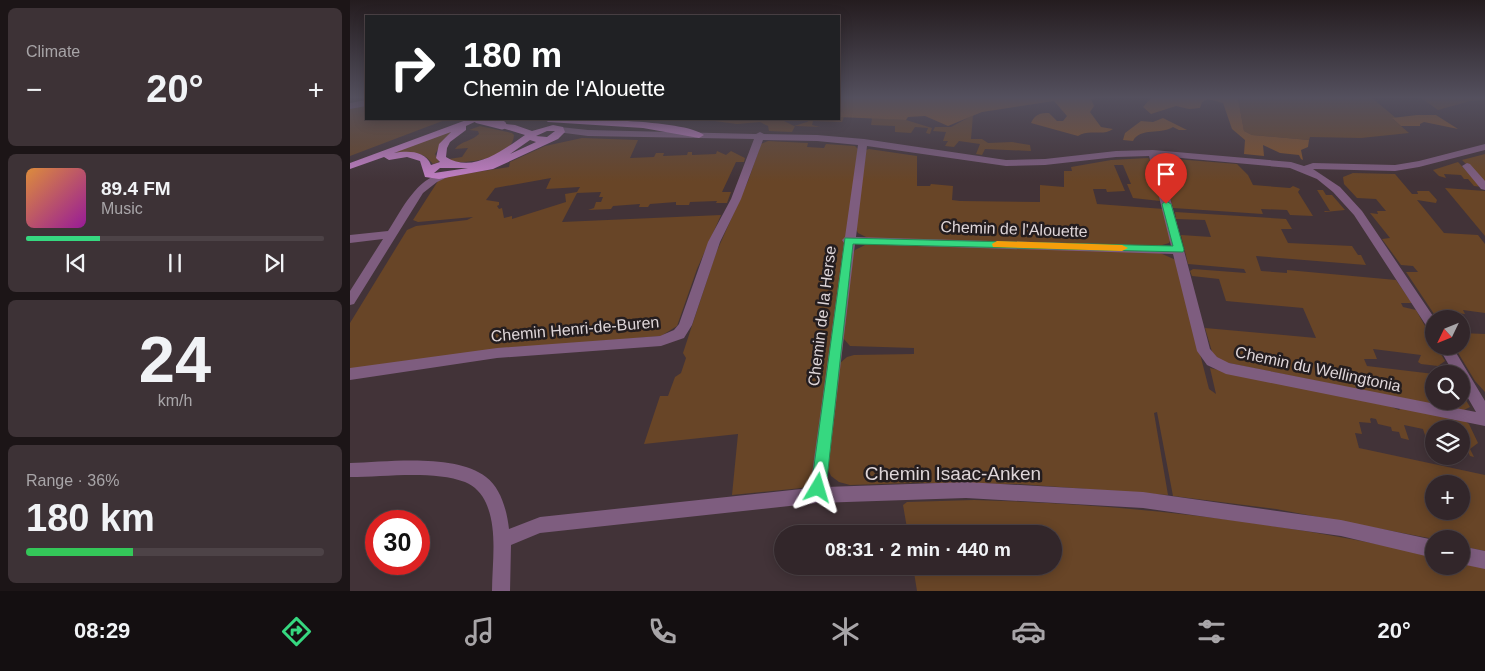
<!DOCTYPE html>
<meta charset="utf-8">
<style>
:root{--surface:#32262a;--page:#3d3236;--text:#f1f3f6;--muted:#a8a5a8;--line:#4d4347;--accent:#36d880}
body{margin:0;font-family:Arial,sans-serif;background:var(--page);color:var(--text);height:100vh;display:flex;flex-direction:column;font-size:19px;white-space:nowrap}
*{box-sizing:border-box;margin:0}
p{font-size:16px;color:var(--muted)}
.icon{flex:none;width:28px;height:28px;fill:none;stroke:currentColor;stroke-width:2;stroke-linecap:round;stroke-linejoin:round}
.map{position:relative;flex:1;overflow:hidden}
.side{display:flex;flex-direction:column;gap:8px;padding:8px;background:#1c1517;width:350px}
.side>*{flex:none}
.banner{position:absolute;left:15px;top:15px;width:475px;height:105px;border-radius:0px;box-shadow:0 2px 12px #0003,0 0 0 1px var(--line);background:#202124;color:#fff;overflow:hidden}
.needle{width:32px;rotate:227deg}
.controls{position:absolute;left:1075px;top:310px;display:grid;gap:10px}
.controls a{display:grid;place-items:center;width:45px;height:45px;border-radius:50%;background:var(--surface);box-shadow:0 2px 12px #0003,0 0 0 1px var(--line);font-size:25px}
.speed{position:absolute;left:15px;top:510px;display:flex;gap:10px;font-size:25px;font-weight:700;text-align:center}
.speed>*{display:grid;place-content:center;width:65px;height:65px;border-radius:50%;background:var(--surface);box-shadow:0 2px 12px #0003,0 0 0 1px var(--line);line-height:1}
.speed .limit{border:8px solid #d22;background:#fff;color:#111}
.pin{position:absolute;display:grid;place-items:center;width:42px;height:42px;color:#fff;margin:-51px -21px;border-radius:50% 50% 50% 0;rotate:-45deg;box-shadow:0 0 5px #0007}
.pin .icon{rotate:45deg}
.me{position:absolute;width:55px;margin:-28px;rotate:7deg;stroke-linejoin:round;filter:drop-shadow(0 0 4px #0008)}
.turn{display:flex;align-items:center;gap:18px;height:105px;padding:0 15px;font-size:22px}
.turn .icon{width:65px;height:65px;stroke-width:2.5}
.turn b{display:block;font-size:35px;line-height:42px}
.big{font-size:38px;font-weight:700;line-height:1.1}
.side .card{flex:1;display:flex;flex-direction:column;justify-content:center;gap:8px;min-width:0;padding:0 18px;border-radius:8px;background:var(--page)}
.side .dial{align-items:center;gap:0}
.dial b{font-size:65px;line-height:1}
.song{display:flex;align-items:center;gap:15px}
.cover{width:60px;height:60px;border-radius:8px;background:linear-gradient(135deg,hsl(30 70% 55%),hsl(300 70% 35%))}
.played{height:5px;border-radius:2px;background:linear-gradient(90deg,var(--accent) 25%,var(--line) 25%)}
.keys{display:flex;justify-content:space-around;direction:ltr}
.heat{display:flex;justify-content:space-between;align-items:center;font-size:28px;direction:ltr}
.charge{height:8px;border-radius:4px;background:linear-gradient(90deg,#34c759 36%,var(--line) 0)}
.trip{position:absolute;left:424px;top:525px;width:288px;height:50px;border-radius:25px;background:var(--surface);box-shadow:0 2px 12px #0003,0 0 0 1px var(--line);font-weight:700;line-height:50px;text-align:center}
.dock{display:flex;height:80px;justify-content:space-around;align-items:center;background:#140f11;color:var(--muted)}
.dock .icon{width:35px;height:35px}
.dock .selected{color:var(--accent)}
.dock b{font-size:22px;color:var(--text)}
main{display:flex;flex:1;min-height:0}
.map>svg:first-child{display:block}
</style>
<main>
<section class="side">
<div class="card"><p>Climate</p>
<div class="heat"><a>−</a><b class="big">20°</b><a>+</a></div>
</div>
<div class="card">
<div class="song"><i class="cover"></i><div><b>89.4 FM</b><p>Music</p></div></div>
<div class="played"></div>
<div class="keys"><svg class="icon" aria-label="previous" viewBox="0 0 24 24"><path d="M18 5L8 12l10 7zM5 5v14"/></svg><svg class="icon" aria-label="pause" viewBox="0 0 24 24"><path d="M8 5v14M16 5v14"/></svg><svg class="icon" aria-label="next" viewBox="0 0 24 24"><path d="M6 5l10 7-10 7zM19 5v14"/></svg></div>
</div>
<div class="card dial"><b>24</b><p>km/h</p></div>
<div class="card"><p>Range · 36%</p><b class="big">180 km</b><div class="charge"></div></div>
</section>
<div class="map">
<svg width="1135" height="591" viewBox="0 0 1135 591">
<rect width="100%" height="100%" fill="#423338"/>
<!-- green -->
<path fill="#684527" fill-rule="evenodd" d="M888,98h134l24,20 -3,1 16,14 -48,5 -51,-1 -1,3 -57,-5 -8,-4z
M1071,98h64v2l-15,1 -32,9z
M16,105v14l79,1 -95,36v-47z
M623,115l-2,24h11l6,4 24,-1 18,3 1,6 -46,-2 -3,6 -6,-1 4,-10 -21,-3 -5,6 -9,-1 3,-5h-5l3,-9 -13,-1 2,-4h16z
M489,117h5l-2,5 -29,-1 -1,4 8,2 -25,-1 -3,6 -23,-1 -1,-5 -8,-4 -23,2 -30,-4 73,-1 14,7 13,-4 4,-3h28z
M522,118l34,2 26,8 -2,6 -4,-1 2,-5 -13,-1 -4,6 -16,-1v-6l-24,-1z
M130,126l32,7 2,2c-1,24 -44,28 -62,27l-3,-3 13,-2 6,-9 -13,1c6,-8 17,-8 24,-15l-1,-3 -9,-1z
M104,129l-14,17 -5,8 4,8 -6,2c-13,-16 -22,-8 -39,-12z
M232,138l56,2 -8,18 24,-1 2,-4h8l-1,3 24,-1 1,-3h4v3l24,-1 1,-3 9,4 5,-4 14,7 -1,4h-8l-14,30h9l-4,11h-11l1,-2 -27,1 -1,3h-13v-3l-26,2 -2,3h-9l1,-3 -27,2 -2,3 -23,1 6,-2 2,-6h5l2,-5h-4l2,-5 -24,1 -15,29 159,-7 -24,54 -20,57 -16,10 -157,13 -154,21v-47l57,-93 9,-4 51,-6 6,-3 -55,5 -5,-2 25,-39 13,-5 58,-9 1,-5 35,-16zM201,178l-5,11 34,-2 -3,5 -12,2 1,8 -54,17v-3l-8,2 -2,-10 -3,1 -2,-3 2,-1v-3l-13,-2 9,-12z
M418,141l40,2 -1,4 17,1 2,-4 29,2 3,3 -45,330 -11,9 -70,7 6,-61 -94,10 16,-48h8l7,-19 6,-4 5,-15 -3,-5 33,-100 32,-72 13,-37z
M519,149l48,7v30h13l1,-2 22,2 -1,14 8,1 80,1v-17l24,2v-16h8l-1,-4 40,-7 37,-2 3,2 9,41 -27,-3 -6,-14h4l-8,-19h-9l11,26 -18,1 -1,-3h-13l4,15 67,5 7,30 -2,4 -10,3 -291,-8 -10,-5 -2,-4 10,-79z
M1135,154v29l-23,-23z
M813,158l74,6 11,11 5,10 37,3 3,-2 7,3 -2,3 15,24 -23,-1 -3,-5 -26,-1 2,5 -90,-6 -13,-48z
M1108,162l24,25 -8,-1 -6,-7h-4l-3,-4 -17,-1 2,4 -7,-2 -6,-6z
M1003,173l42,1 17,20h6l-1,-3h12l8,9 -1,3 -19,-3 27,33 34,2 7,9v69l-22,-3 2,4 -7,-1 7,11h-4v-5l-25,-2 -30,-45h12l-5,-6 -12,-1 -19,-26 8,-1 -20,-25 8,1 -1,-3h9l-10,-12 -19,-1 -13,-14 -1,-7z
M1095,188l40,3v45z
M967,190h6l3,5h6l13,15 -20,2 -1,-1h6z
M825,212l111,7 6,10h-11l7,14 64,3 6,9h3l5,10 -110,-9 5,15 26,2v-3l109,10 16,23h-11l2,4 13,3 18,32v4h2l9,15 -7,5 -17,-2 -3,-2 3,-7 -48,-6 4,10h-13l3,7 67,8v27h27v-9l9,15 -8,4 -243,-50 -6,-6 -8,-27 111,10 -13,-30 -77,-7 -7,-22 -27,-3 -2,-5 3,-2 53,4 -2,-4 -56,-5 -7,-29 30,2 -6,-17 -29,-1z
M517,244l293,9 16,7 33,129 7,5 -6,-26 177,37 12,5 2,-2 64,13 4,3 9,19 -8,6 4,8 -4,-1 -9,-19v-8h-27v22l-4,-1 -7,-21 -19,-4 5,15 -8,-2 -2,-6 -7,-1 -1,-4 -13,-3 -2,-5 -5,-1 -1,1 1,4 -12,-1 3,12 -7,-1 4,15 126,27v76l-24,-5v-7h-27l-158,-30 -103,-13 -16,-84 -3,1 14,82 -149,-11 -106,-1 -63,2 -11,-3 -8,-6 -4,-9 13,-104 7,-6 7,-2 60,-1v-6l-64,-2 -7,-8 10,-84 2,-4zM1084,484h27v27h-27z
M1111,333l24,1v58l-10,-11 -21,-35h7z
M624,500c155,4 309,22 460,56v10h27v-3l24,5v23h-568l-4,-25h139v-32h-144l-5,-29 4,-3z"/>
<!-- forest -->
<path fill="#815128" d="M489,98h257l-5,1 3,7 -4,6 11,15 12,2c-11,8 -24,-1 -35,7l-47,-13c4,-9 9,-10 18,-10l8,8h6l4,-5 -13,-15 -72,11 -34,14 -23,-10 -17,1 -2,3 -67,-3z
M801,98h87l6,33 8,4 57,5 -1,7 -7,3 2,10 -2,-1 -2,-4 -19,-2 -17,-8 1,11 -20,-2 1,-14 -13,-11 -9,-26 -15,-4 -6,3 -2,6 -11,1 -13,-3 -25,8 -8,-7z
M1067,115h19l22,14 -34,-7 -4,2v2h-19l-9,-8z
M813,118l24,12h-8l-6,-3c-12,8 -33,0 -40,14l-10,-1 2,-7 16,-12 12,1z"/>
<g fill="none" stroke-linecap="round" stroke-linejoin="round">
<!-- minor -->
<path fill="#7e5d7f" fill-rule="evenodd" d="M16,100v6l-16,3v-6z
M210,127l28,3 168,4 4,-2 4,2 53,1 47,4 142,21 39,-1 71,-8 37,-1 138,12 13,4 9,-3 82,2 24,-4 66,-17v6l-66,17 -24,4 -82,-2 27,18 22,24 73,108h-1v13l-5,-2 -75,-115 -21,-23 -16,-13 -27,-11 -131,-12 51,193 7,8 12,6 247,49 -15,-26v-12h-7l-16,-28h14l33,55v25l-259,-52 -19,-9 -10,-14 -24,-97 -318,-10 -29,243 140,-5 177,10 198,28 93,20v18l-93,-22 -198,-28 -177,-10 -149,5 -277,30 -29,12 -1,46h-18c0,-28 6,-61 -6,-88 -4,-9 -11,-17 -21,-21 -32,-12 -81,-5 -115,-5v-14c38,-1 105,-10 136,14 15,11 21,34 23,52l31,-12 270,-29 34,-245 -2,-3 3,-3 13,-92 -41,-4 -54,-1 -22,59 -21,43 -28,83 -8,13 -23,8 -164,12 -147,22v-12l147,-20 163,-12 14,-6 5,-6 29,-82 23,-43 23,-60 -166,-3 -31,-4 -2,-2zM517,146l139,20 39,-1 71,-8 33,-1 22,90 -315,-9z
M1117,163l3,1 15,17v9l-4,-1 -19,-23z
M94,172l4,1v4l-11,5 -14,11 -69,111 -4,1v-14l33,-52 -33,4v-8l38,-4c15,-23 27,-51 56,-59z
M1111,546l24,5v18l-24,-5z"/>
<!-- major -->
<path fill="#c27fc4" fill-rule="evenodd" d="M119,119h12l-15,7v4l-16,12 -3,6 -1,9c27,17 57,-7 79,-22l-26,-8v-4l16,2 17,6 21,-6 10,2 2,5 -7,7 -65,30 -54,10 -14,-2 -5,-16 -13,-4 -18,3 -5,-3 -34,12v-6zM197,131h8l-8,6 -11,-1zM101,132l-12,12 -3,14 4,4 -9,3c-6,-15 -24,-14 -37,-12zM180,140l6,2 -26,12zM90,168h28l-34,5z
M194,119c29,0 140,0 160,16l-5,3 -56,-10 -95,-6z"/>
<!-- major-bridge -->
<path stroke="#c27fc4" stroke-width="9" d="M128,119l24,6"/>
</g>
<!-- sky -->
<linearGradient id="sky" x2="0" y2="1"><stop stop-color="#241c1f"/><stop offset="0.54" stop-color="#54505e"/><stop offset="1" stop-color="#54505e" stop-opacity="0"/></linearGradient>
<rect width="1135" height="181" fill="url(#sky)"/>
<!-- route -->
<path fill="#36d880" stroke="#238c53" d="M816,201l5,3 13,46 -1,2 -330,-8 -27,244 -3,5 -5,2 -5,-2 -2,-5 34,-250 328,8 -11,-42z"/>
<!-- slow -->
<path fill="#f59e0b" d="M647,241l125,4 6,3 -6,3 -129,-4 -1,-3z"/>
<g text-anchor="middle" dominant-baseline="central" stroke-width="5" stroke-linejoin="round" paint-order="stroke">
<!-- street labels -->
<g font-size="16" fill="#ded5d8" stroke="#241d1f">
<text transform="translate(664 229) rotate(2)">Chemin de l'Alouette</text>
<text transform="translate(472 316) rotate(-83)">Chemin de la Herse</text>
<text transform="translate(225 329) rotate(-5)">Chemin Henri-de-Buren</text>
<text transform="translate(968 369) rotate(12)">Chemin du Wellingtonia</text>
</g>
<!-- near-street labels -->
<g font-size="19" fill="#ded5d8" stroke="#241d1f">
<text x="603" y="473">Chemin Isaac-Anken</text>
</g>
</g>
</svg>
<div class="controls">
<a><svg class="needle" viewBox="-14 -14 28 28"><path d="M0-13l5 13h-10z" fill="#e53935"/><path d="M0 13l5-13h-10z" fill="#a8a5a8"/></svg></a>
<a><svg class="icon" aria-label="search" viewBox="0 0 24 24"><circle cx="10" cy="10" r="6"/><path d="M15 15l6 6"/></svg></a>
<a><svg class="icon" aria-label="layers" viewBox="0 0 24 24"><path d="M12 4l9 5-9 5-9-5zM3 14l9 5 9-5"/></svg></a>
<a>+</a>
<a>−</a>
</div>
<div class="speed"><div class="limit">30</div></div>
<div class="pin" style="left:816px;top:204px;background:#d93025"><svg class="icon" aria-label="arrive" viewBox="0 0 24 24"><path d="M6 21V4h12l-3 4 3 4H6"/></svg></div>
<svg class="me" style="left:468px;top:488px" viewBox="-20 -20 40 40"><path d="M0-17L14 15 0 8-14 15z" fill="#36d880" stroke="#fff" stroke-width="4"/></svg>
<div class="trip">08:31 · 2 min · 440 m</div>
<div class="banner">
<div class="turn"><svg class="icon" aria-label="right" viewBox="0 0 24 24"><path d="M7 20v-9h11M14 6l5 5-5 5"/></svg><div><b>180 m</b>Chemin de l'Alouette</div></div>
</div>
</div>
</main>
<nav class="dock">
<b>08:29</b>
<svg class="icon selected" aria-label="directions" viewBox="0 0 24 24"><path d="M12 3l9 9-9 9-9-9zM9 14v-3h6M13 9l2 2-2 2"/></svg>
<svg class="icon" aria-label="music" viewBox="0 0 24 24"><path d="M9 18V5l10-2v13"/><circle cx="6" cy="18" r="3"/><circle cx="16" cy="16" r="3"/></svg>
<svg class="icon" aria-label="phone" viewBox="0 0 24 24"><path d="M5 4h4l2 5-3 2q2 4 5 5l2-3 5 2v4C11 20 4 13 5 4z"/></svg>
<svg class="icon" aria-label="climate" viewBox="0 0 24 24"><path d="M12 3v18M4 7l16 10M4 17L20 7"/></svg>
<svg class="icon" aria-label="car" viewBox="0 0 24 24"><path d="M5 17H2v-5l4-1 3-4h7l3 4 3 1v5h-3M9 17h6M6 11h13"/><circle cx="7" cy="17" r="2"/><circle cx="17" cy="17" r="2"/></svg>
<svg class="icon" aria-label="filters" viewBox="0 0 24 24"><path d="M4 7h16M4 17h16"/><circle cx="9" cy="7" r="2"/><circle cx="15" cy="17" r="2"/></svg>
<b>20°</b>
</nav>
